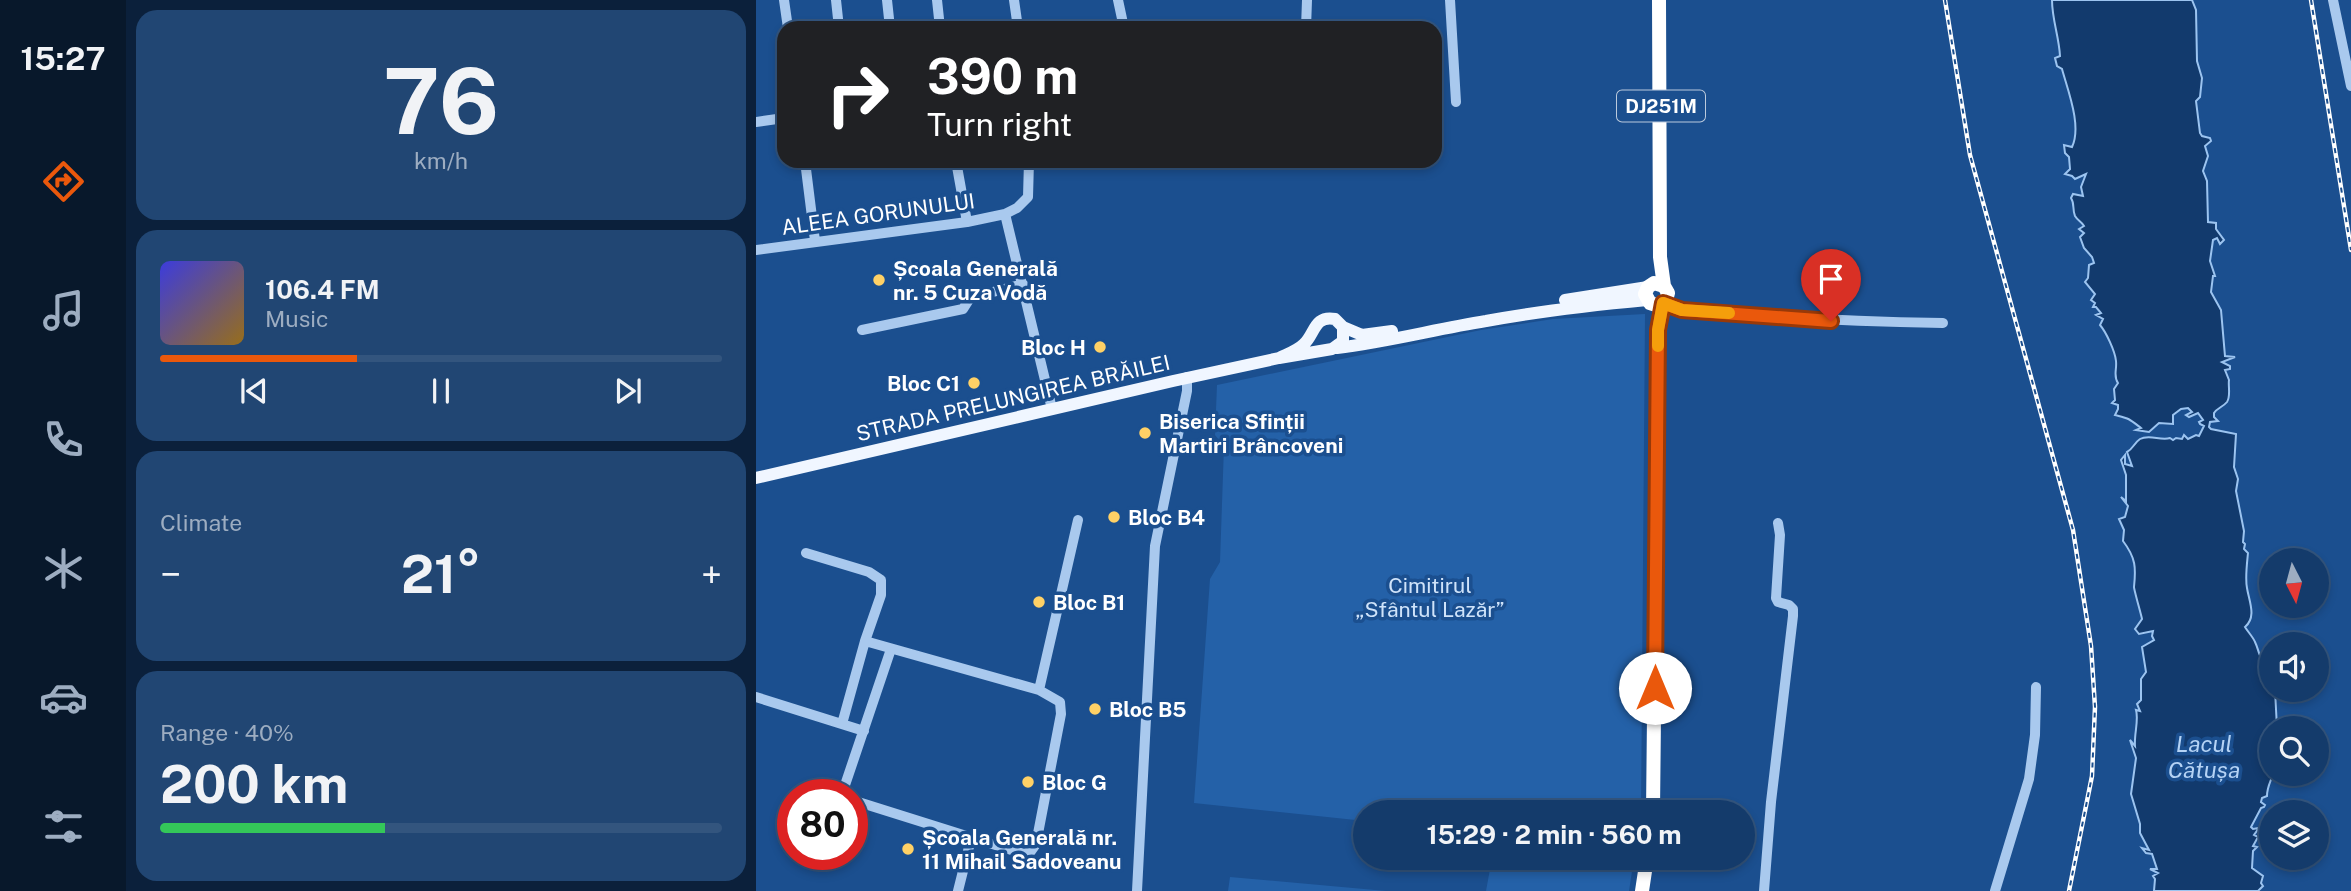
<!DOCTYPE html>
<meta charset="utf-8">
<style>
:root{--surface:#143b6b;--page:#214673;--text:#f1f3f6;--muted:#9dadc1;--line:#33557e;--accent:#ea580c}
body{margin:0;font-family:"Public Sans",sans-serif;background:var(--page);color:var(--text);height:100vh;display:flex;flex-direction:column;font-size:26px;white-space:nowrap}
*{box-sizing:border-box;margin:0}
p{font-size:23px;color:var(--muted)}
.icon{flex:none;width:38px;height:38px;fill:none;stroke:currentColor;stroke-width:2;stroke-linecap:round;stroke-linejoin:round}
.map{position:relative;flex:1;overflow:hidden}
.panel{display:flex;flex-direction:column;gap:10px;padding:10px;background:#0b203b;width:630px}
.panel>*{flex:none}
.banner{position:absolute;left:21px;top:21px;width:665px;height:147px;border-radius:21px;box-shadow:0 4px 10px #0003,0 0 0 2px var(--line);background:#202124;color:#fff;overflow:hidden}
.needle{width:46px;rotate:174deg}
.tools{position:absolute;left:1503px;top:548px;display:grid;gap:14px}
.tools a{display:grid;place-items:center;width:70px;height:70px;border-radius:50%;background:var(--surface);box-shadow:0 4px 10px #0003,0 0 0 2px var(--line);font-size:35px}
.speed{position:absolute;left:21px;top:779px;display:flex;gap:14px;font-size:35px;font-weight:700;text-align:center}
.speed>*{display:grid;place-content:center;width:91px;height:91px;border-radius:50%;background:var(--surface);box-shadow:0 4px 10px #0003,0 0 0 2px var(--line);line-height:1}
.speed .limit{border:10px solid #d22;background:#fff;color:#111}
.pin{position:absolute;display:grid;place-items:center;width:60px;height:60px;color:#fff;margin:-72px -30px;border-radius:50% 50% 50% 0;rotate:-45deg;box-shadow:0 0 7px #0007}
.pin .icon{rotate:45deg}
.me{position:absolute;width:77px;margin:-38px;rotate:0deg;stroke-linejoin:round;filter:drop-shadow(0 0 5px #0008)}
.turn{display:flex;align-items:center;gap:24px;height:147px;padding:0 35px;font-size:32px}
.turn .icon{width:91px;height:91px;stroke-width:2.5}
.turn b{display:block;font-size:49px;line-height:60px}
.big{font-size:52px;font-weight:700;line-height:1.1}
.panel .widget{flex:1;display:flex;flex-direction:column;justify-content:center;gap:10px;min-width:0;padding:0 24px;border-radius:21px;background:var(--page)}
.panel .dial{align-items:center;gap:0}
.dial b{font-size:91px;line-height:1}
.song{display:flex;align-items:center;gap:21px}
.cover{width:84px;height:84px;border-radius:10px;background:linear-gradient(135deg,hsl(240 70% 55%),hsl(40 70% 35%))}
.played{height:7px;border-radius:4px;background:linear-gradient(90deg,var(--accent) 35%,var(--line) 35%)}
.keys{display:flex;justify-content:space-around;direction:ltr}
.heat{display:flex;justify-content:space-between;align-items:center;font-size:38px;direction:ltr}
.charge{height:10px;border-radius:5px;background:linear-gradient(90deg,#34c759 40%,var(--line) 0)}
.trip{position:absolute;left:597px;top:800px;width:402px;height:70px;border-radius:35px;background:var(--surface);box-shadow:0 4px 10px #0003,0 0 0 2px var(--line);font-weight:700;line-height:70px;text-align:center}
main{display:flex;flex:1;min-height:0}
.dock{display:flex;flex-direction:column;width:126px;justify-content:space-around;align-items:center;background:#08182b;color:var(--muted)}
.dock .icon{width:49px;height:49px}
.dock .selected{color:var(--accent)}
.dock b{font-size:32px;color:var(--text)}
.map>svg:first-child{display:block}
</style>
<main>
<nav class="dock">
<b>15:27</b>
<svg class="icon selected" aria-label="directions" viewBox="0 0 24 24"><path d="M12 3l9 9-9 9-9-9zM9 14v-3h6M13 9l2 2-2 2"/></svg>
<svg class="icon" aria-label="music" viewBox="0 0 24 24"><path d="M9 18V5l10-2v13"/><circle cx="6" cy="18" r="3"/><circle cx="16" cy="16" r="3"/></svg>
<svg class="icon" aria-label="phone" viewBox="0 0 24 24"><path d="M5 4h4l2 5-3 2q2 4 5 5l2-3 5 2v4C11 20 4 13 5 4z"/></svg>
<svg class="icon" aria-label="climate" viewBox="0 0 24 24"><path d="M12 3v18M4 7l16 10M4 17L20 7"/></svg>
<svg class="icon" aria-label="car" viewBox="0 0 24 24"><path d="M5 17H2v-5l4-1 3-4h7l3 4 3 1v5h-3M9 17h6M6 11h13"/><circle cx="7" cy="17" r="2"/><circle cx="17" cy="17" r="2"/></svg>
<svg class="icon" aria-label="filters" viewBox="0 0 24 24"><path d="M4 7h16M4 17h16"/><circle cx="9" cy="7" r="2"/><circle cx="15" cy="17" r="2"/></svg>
</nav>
<section class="panel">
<div class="widget dial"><b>76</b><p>km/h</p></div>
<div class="widget">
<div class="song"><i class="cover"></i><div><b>106.4 FM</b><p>Music</p></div></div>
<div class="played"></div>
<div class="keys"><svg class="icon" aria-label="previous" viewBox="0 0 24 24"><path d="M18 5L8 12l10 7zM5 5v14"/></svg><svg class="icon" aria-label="pause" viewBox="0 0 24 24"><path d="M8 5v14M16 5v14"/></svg><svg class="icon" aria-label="next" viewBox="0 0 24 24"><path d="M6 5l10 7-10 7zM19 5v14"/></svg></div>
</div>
<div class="widget"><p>Climate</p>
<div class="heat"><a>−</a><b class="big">21°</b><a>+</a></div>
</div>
<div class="widget"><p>Range · 40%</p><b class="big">200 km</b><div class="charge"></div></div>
</section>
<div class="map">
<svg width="1595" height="891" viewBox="0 0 1595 891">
<rect width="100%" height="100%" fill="#1b4f8f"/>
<!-- green -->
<path fill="#2461a8" d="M889,314l-4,498h-276v9l-171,-18 16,-224 10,-17 4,-116 -9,-11 2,-50 264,-55 72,-11z
M736,858h142l-5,33h-143z
M474,877l156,14h-158z"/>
<!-- water -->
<path fill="#123a6d" stroke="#9cc4f0" stroke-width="2" d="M1296,0h140l4,10 1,51 5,17 -2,19 -4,4 4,32 2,3 8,2 1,3 -6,5 3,10 -5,15 4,10 1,41 8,1v6l8,11 -4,4 -3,-6 -4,2 -3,21 5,15h-2l-2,16 10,18 4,46 10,1 -13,5 8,4v3l-5,1 4,10c-1,6 2,16 -2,22 -4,5 -10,6 -13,11v4l4,4 -8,1 -1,5 2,2 25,5 -2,33 4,12 -2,12 8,40 -1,11 2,2 -1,5 4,4c-1,10 -3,25 -1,35 2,13 10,29 -2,39 3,5 8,10 10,15 5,10 3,19 16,22l1,26h3l2,38h-5c0,11 2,37 1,46 -2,7 -6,13 -6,22l-5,2 -1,4 4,3 -1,2 -3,1 -10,19 2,2 6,-1 -5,7 4,2 -5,9 4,1 -4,4 -1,17 11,8 -2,7 2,3 -5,5h-104l1,-12 -2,-3 5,-3 -8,-4h7l-5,-15 -6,-1 -4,-5 7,2 -9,-17v-9l-9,-30 5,-36 -6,-18 5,6c-1,-12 4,-26 1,-36l4,1 -3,-7 4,-4v-21l5,-7 -4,-25 12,-7 -2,-4 1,-5 -14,3 -4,-5 7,-10c-1,-5 -8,-29 -8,-32 2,-19 2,-29 -11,-46l1,-11 -5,-11 6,-2 3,-11 -7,-9 5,4v-26l-5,-15 4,-5v9l7,2 -5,-14c6,-3 7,-9 13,-13 9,-5 21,2 30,-1l3,2 3,-2 6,1 2,-4 4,4 8,-4 3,1 5,-10 -4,-2 -1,-2 4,-2 -5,-7 -9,4 -3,-2 6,-3 -4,-4 -7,1 -8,6v9l-14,-1 -10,9 -13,-2 5,-2c-13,-10 -11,-9 -26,-13l3,-6v-4l-6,-2 3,-3 -1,-11 4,-6c-5,-7 -1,-13 -2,-22 -1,-10 -10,-29 -16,-36l3,-6 -7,-4 5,-2 -5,-6h-3l2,-4 -4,-3 4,-6 -10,-12 3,-4 1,-13 5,-2 -2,-6 -8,-9 -4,-11 4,-4 -5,-4 5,-3c-3,-5 -6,-5 -9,-10 -3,-7 0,-12 -4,-18l2,-4 10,2 -2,-9 5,-13 -11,5 -3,-3 -7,-2 5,-5 -1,-12 -4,-4 -1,-8 8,2c10,-21 -4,-56 -10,-78l-5,-3 -2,-8 5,-2c-1,-19 -8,-37 -8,-56z"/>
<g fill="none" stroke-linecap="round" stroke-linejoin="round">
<!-- minor -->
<path stroke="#a9c9ee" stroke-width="10" d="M28,0l4,28
M80,0l3,28
M131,0l3,28
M181,0l3,28
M258,0l4,28
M362,0l6,28
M694,0l6,102
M1577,0l18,86
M550,28l1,-28
M0,122l28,-4
M49,161l10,80
M200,161l11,61
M273,161l-1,36 -11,11 -12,6 47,195
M0,250l211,-28 38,-8
M907,303c20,11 47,8 69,10 70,6 140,9 211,10
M106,330l101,-21 7,-11 53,-14
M50,553l63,19 12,8v15l-16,46 174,49
M0,697l108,34
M86,724l23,-83
M86,794l49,-145
M96,800l172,54 7,-3 5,-7 25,-130 -1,-12 -21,-12 39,-170
M202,891l13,-52
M381,891l18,-345 32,-155v-14
M1008,891l7,-89 22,-186v-7l-4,-4 -11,-3 -2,-4 4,-63 -2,-12
M1239,891l34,-112 6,-44 1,-48"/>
<!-- major -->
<path stroke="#f0f6ff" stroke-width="12" d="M809,300l83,-13
M587,327l19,8 30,-4
M581,348c50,-6 99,-19 149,-27 54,-10 107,-16 161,-21
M0,478l417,-97 106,-23 53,-9 11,-8v-14l-8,-8c-21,-4 -20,15 -31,25 -7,7 -17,10 -25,14"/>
<!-- highway -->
<path stroke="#fff" stroke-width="14" d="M907,303l-7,2 -6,-2 -5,-9 3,-7 6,-4 10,3
M897,812l5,-482 10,-37 -4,-7 -4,-29 -1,-257
M886,891l5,-33"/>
<!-- rail casing -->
<g stroke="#fff" stroke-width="4.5">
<path id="rail" d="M1189,0l25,155 103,375 18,116 4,61 -3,69 -23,115
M1555,0l40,250"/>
</g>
<!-- rail -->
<use href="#rail" stroke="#1b4f8f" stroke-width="2" stroke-dasharray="5" stroke-linecap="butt"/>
</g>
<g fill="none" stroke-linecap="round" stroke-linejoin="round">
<!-- route casing -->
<g stroke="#983908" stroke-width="18">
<path id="route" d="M899,688l3,-358 5,-27 19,7 149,11"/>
</g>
<!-- route -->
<use href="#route" stroke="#ea580c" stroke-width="12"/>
<!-- slow -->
<path stroke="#f59e0b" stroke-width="12" d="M902,346v-16l5,-27 19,7 47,3"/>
</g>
<!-- markers -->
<g fill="#ffd166" stroke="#1b4f8f" stroke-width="2.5">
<circle cx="123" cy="280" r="7"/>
<circle cx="344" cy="347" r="7"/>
<circle cx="218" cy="383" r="7"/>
<circle cx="389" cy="433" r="7"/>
<circle cx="358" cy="517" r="7"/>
<circle cx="283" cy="602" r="7"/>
<circle cx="339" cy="709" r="7"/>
<circle cx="272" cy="782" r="7"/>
<circle cx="152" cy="849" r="7"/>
</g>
<g text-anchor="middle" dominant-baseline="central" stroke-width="7" stroke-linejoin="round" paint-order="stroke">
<!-- shield labels -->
<rect fill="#1b4f8f" stroke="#bbcadd" stroke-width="2" x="861" y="90.5" width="88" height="31" rx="5"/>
<g font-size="19" font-weight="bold" fill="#fff">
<text x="905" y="106">DJ251M</text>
</g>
<!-- street labels -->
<g font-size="21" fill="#fff" stroke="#1b4f8f">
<text transform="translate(122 214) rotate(-8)">ALEEA GORUNULUI</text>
<text transform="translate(257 398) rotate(-13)">STRADA PRELUNGIREA BRĂILEI</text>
</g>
<!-- poi labels -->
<g font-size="21" font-weight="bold" fill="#fff" stroke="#1b4f8f" text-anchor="start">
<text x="137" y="268">Școala Generală<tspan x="137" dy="24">nr. 5 Cuza Vodă</tspan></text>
<text x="330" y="347" text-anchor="end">Bloc H</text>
<text x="204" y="383" text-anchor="end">Bloc C1</text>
<text x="403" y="421">Biserica Sfinții<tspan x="403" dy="24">Martiri Brâncoveni</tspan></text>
<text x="372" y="517">Bloc B4</text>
<text x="297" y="602">Bloc B1</text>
<text x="353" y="709">Bloc B5</text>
<text x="286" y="782">Bloc G</text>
<text x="166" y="837">Școala Generală nr.<tspan x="166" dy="24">11 Mihail Sadoveanu</tspan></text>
</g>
<!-- park labels -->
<g font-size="21" fill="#cfe3fa" stroke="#1b4f8f">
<text x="674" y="585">Cimitirul<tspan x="674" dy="24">„Sfântul Lazăr”</tspan></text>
</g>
<!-- water labels -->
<g font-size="23" font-style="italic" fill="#b5d3f5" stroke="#1b4f8f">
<text x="1448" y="743">Lacul<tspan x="1448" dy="26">Cătușa</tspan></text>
</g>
</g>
</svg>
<div class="tools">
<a><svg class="needle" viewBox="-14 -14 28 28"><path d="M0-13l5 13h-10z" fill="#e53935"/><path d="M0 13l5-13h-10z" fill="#9dadc1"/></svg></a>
<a><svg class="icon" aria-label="sound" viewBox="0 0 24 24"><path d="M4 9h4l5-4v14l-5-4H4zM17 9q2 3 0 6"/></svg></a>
<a><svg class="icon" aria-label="search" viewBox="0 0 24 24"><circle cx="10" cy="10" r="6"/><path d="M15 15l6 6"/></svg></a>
<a><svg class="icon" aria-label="layers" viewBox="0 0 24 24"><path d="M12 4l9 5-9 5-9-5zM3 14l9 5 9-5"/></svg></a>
</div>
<div class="speed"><div class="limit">80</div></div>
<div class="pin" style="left:1075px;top:321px;background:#d93025"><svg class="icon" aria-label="arrive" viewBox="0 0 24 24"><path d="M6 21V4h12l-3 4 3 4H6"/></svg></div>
<svg class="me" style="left:899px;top:688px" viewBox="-20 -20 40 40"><circle r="19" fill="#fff"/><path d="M0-13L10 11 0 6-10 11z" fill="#ea580c"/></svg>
<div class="trip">15:29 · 2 min · 560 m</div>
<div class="banner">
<div class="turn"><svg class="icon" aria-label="right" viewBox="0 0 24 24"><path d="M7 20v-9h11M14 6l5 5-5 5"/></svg><div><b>390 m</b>Turn right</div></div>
</div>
</div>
</main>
